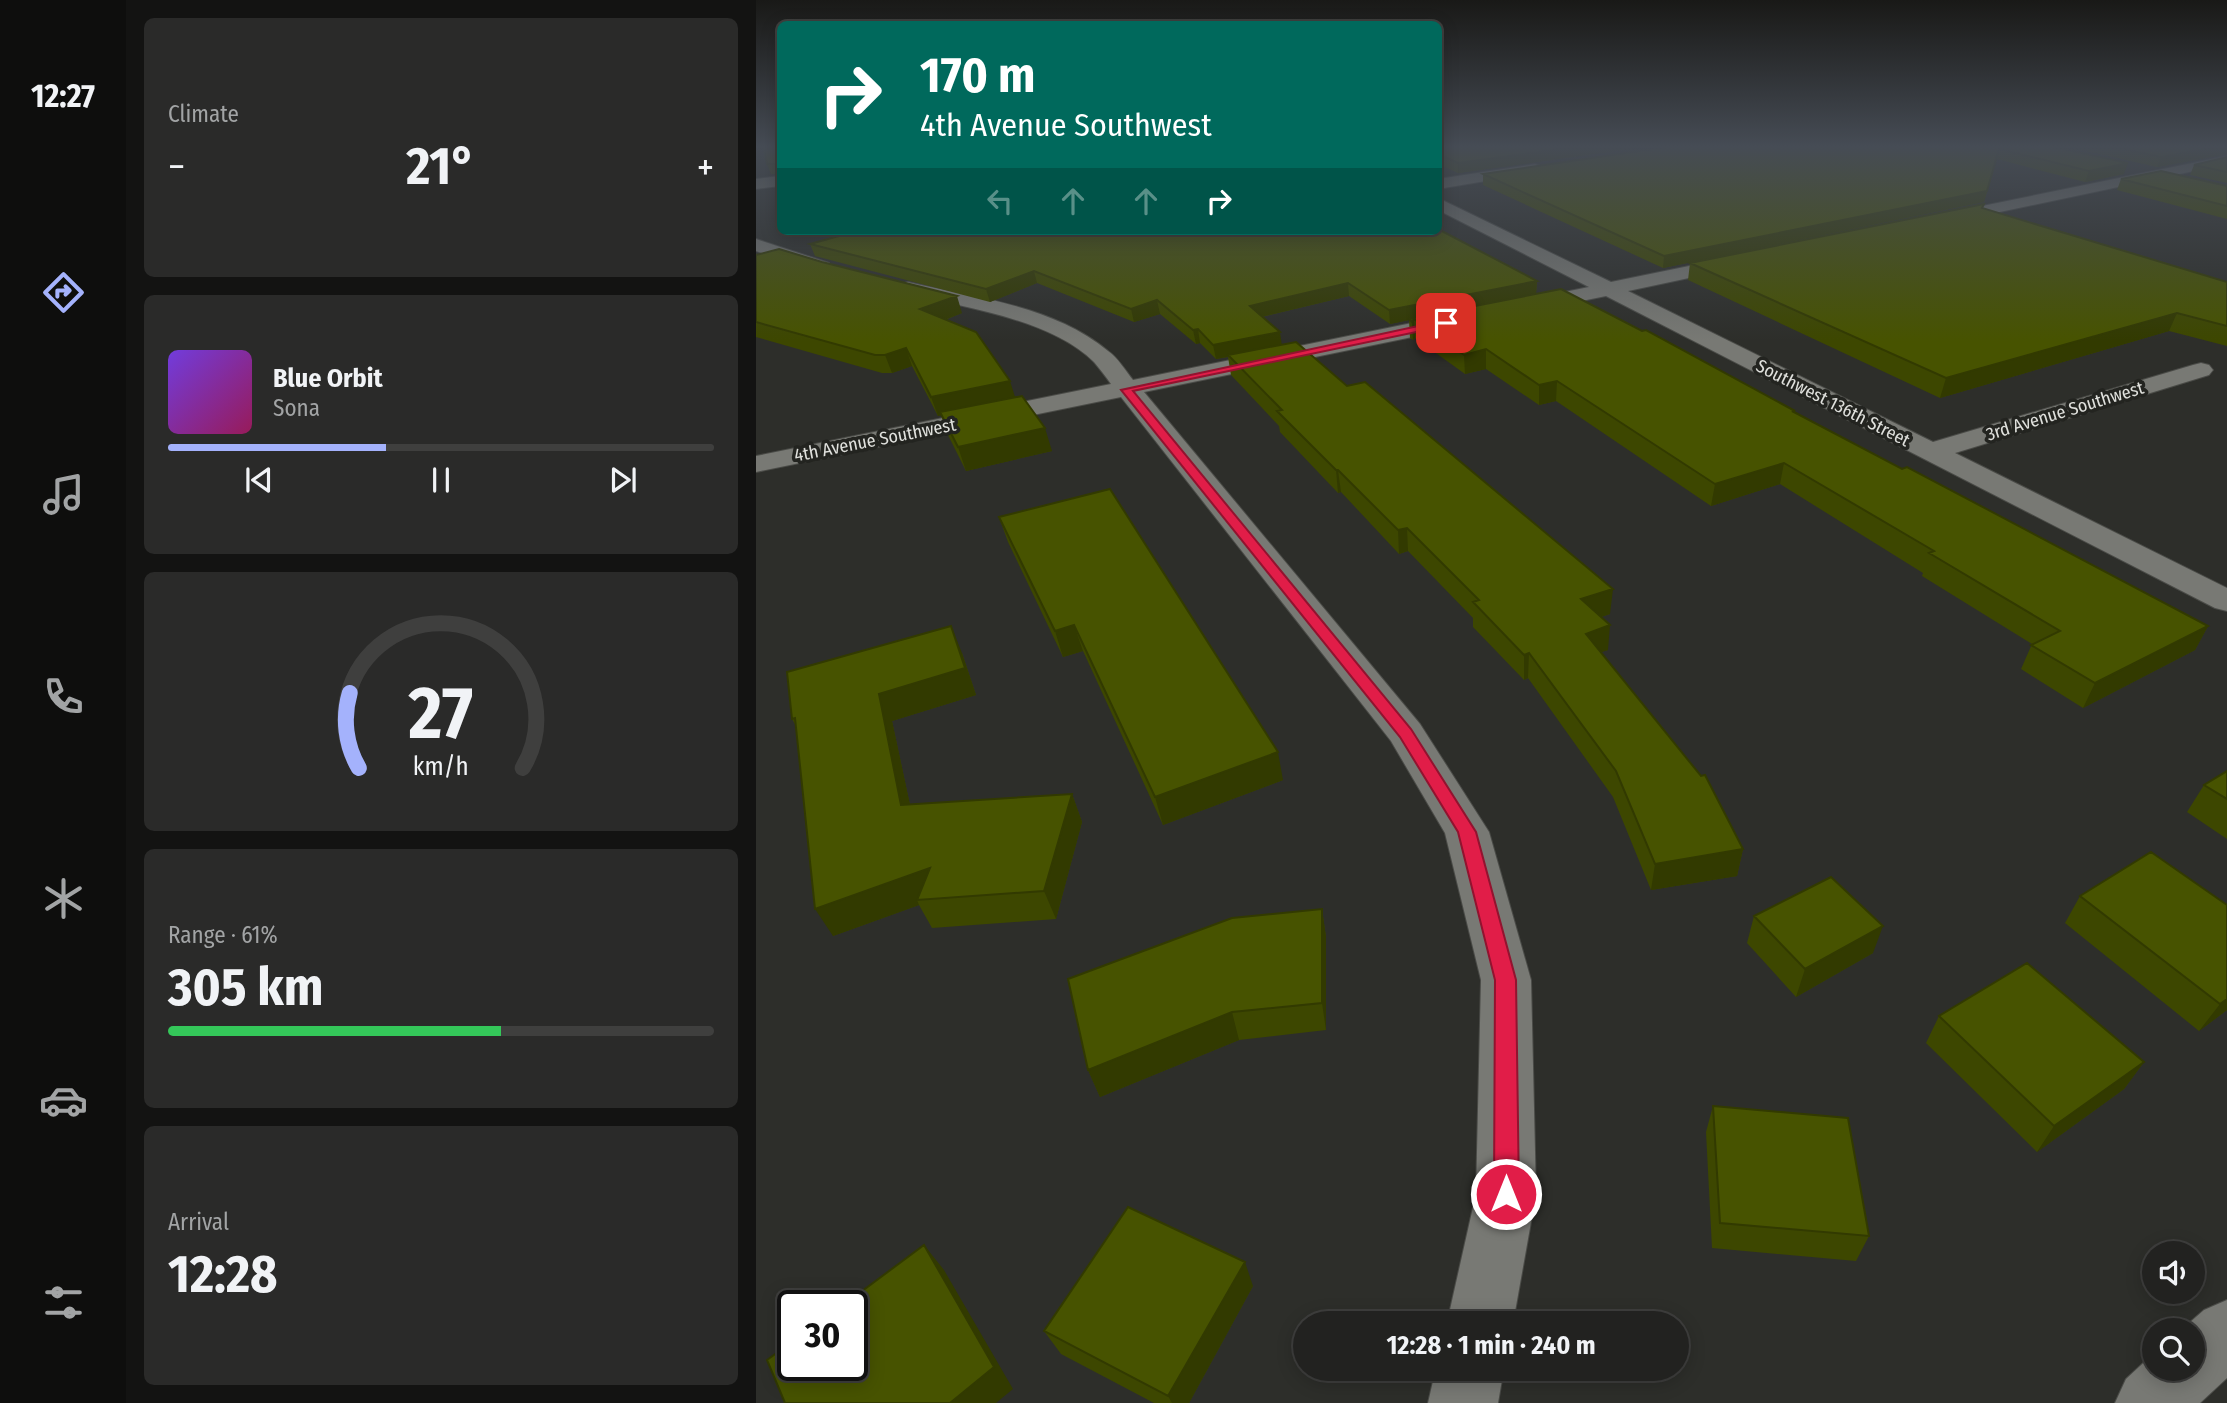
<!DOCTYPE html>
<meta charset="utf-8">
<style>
:root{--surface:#222220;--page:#2a2a29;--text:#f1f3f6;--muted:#a2a4a5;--line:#3f3f3e;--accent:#a4b2fc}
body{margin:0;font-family:"Fira Sans Condensed",sans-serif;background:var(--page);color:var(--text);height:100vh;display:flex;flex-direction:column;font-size:26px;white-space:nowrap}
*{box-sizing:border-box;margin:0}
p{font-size:23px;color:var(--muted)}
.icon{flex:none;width:38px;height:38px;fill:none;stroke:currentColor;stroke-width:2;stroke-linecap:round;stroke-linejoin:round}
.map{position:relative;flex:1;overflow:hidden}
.sheet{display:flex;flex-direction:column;gap:18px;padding:18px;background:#131312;width:630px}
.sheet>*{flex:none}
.banner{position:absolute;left:21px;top:21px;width:665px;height:214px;border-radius:10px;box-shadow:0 4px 18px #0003,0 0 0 2px var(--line);background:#00695c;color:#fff;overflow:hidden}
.fabs{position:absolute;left:1386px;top:1241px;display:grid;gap:14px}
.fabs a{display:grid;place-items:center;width:63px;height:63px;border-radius:50%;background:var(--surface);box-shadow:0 4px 18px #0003,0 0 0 2px var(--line);font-size:35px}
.speed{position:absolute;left:21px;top:1290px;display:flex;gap:14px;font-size:35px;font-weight:700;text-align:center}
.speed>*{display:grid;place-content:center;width:91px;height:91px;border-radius:50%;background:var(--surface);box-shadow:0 4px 18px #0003,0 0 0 2px var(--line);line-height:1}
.speed .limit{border:4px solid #111;border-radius:10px;background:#fff;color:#111}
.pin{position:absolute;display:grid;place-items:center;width:60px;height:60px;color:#fff;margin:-30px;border-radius:14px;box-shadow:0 4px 10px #0006}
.me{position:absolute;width:77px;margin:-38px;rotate:0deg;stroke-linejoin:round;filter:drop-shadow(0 0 5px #0008)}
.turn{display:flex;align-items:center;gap:24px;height:147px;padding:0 28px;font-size:32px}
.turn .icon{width:91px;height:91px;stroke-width:2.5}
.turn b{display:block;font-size:49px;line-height:60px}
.lanes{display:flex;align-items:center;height:66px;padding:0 28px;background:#0003;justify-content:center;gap:35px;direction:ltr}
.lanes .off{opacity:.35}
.big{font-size:52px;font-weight:700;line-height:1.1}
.sheet .card{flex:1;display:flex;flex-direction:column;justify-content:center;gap:10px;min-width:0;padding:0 24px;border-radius:10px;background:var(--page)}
.sheet .dial{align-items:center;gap:0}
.dial svg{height:182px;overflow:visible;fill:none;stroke:var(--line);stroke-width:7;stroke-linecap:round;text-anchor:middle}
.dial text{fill:var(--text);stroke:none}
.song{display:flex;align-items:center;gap:21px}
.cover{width:84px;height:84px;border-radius:10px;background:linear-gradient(135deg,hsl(260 70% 55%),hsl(330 70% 35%))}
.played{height:7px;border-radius:4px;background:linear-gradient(90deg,var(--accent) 40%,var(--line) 40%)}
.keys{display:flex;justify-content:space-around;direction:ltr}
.heat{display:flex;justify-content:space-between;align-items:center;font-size:38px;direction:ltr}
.charge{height:10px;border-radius:5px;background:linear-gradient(90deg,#34c759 61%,var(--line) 0)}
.trip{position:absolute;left:537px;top:1311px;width:396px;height:70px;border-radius:35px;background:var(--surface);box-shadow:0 4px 18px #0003,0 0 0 2px var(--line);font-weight:700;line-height:70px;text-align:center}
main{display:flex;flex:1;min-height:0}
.dock{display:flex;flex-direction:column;width:126px;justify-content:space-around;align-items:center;background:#0e0e0d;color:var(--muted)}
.dock .icon{width:49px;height:49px}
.dock .on{color:var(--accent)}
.dock b{font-size:32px;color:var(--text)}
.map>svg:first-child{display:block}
</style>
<main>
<nav class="dock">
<b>12:27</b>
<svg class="icon on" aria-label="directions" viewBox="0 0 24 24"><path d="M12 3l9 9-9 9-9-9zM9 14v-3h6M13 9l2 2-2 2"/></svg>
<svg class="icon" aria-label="music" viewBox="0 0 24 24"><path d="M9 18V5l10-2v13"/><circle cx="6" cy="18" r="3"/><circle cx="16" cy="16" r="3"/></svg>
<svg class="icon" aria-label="phone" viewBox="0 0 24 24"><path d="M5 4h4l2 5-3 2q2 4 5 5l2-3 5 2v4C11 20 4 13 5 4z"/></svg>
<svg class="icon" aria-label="climate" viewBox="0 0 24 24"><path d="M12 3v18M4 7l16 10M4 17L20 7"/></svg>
<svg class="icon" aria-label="car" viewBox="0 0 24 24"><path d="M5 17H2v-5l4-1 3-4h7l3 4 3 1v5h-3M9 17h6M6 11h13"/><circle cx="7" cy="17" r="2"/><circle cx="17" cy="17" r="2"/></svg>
<svg class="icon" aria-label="filters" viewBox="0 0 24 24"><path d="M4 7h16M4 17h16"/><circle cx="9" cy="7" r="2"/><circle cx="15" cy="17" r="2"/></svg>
</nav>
<section class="sheet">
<div class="card"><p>Climate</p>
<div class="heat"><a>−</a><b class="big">21°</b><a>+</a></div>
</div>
<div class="card">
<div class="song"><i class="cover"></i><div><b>Blue Orbit</b><p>Sona</p></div></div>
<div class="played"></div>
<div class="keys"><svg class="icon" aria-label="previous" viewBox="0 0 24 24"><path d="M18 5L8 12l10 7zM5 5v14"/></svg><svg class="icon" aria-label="pause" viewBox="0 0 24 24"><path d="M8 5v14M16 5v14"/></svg><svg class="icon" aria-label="next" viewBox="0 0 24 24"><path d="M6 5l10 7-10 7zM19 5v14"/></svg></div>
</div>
<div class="card dial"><svg viewBox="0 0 100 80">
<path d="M14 69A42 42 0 1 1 86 69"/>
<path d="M14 69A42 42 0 0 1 10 36" stroke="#a4b2fc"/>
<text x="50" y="56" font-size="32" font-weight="700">27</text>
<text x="50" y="72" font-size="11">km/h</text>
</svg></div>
<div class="card"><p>Range · 61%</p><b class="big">305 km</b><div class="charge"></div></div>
<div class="card"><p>Arrival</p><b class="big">12:28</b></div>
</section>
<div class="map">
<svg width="1471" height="1403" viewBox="0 0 1471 1403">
<rect width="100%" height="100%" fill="#2d2e2a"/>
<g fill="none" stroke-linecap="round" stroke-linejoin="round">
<!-- minor casing -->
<g stroke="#4a4b47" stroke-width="2">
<path id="minor" d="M1471,156v8l-289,61 -9,-5 9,-5z
M779,164l5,2 3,3 -3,3 -102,17v-10z
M24,176v10l-24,3v-10z
M682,198l173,84 127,-26 7,2 3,4 -3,4 -117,25 305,151 260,-77 8,-2 8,2 4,5 -4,5 -254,78 272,135v23l-12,-3 -609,-312 -83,17 -8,-1 -3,-5 3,-5 74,-15 -151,-77z
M0,239l73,24 3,4 -10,6 -66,-22z
M152,282c66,15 146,24 200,69 10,7 17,19 25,29l328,-67 8,2 3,5 -3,5 -8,2 -317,65 276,332 69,108 42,148 5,214 -23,129h-66l29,-129 5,-214 -36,-147 -54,-92 -270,-344 -365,75v-16l355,-72c-5,-7 -11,-15 -17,-22 -44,-44 -134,-55 -193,-70l-3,-4 3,-4z
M1471,1300v78l-27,25h-85l11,-24 28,-26v15h39v-38h-12l23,-20z
M680,1368h68l-6,35h-70z"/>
</g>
<!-- minor -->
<use href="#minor" fill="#787974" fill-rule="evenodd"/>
</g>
<!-- wall -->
<path fill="#3d4700" d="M24,145v41l-3,-9v-3h-6l-4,-10z
M682,145h219l-199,28 -20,-9z
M1289,145l79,29 -39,8 -88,-23 -13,43 -321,66 -180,-83v-11z
M1302,145h169v9l-70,13z
M1471,157v26l-37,-8 4,-10z
M1365,179l106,7v33l-110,-29z
M1226,208l245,74v64l-58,-15 -229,67 -252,-118 2,-17z
M71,231h611l99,50 -1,13 259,117 -1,1 108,57 306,157 -13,24 -112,58 -62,-39 11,-25 -110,-68 1,-3 -143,-89 -69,22 -155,-105 -17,4 -53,-36 -21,5 -50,-36 -2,2 -3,-2 -1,-18 -19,4 -41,-28 -87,21 19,28 329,269 -9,3 7,33 -7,2 142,197 -6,27 -86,14 -38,-93 -85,-119 -4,2 -51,-53v-9l-65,-67 -9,3 -58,-62 -3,1 -58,-61 -1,-6 -48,-51 -3,-18 -12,2 -16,-16 -4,1 -36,-30 -26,8 -97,-39 -47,19 -175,-46 -5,-12 28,-8z
M0,255l206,58 -17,7 70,77 37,54 -86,20 -18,-36 -7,-20 -3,1 -26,-50 -20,7h-10l-126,-36z
M243,517l284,263 -120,45 -80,-174 -20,6 -55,-115z
M206,653l14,42 -84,26 18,84 162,-11 10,28 -26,97 -124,9 -13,-23 -86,31 -37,-210 -4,-7z
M1471,771v68l-40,-27 17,-27z
M1324,896l147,9v105l-28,21 -134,-108z
M566,909l4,28v93l-87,10 -139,57 -12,-27z
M998,916l119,37 -77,44 -49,-54z
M1183,1016l205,46 -20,27 -87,63 -111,-109z
M957,1106l156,130 -13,25 -144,-13 -6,-116z
M497,1286l-64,117h-35l-93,-49 -17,-23z"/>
<!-- shaded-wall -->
<path fill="#323a00" d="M834,145h67l-199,28v-10z
M1471,145v9l-70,13 4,-10z
M1243,149l-15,53 -321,66 1,-12z
M1372,163l-4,11 -39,8 4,-11z
M278,271l3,12 -47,19 -4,-13z
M781,281l-1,13 -146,30 -1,-14z
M592,283l1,13 -97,23 -2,-13z
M201,296l5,17 -36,14 -6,-18z
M401,300l3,14 -26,8 -3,-13z
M1421,313l-8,18 -229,67 6,-20z
M658,319l1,19 -2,2 -1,-18z
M442,329l2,14 -4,1 -3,-14z
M524,332l2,14 -66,13 -3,-14z
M150,348l6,18 -20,7 -7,-18z
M730,349v20l-21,5 -1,-19z
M254,381l6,19 -78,16 -7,-19z
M801,381l-1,20 -17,4v-20z
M289,428l7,23 -86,20 -8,-24z
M1028,463l-4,21 -69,22 4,-22z
M580,470h2l3,22 -3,1z
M651,528l1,23 -9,3 -1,-24z
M857,589l-3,25 -30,10 1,-25z
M318,625l9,26 -20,6 -8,-26z
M854,625l-2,25 -24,8 2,-24z
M195,626l11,27 14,42 -84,26 24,112 -15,-28 -22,-111z
M1452,626l-13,24 -112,58 12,-25z
M773,653l-1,25 -4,2v-25z
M522,752l5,28 -120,45 -8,-28z
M316,794l10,28 -26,97 -12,-28z
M987,849l-6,27 -86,14 4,-26z
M174,868l-13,32 2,5 -86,31 -18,-27z
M566,909l4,28v93l-4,-27z
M1127,926l-10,27 -77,44 9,-28z
M1471,999v11l-28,21 21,-27z
M476,1012l7,28 -139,57 -12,-27z
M1388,1062l-20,27 -87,63 17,-26z
M168,1245l20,25 69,119 -17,14h-46z
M489,1262l8,24 -64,117h-17l-4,-7z"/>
<!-- building -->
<path fill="#475300" stroke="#323a00" stroke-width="2" d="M7,145h17v36l-3,-4 1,-13h-11z
M682,145h152l-132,18 -20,-9z
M924,145h365l83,18 -39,8 -90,-22 -12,42 -323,65 -181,-82z
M1348,145h123l-66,12z
M1471,157v15l-33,-7z
M1405,171l66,15v20l-106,-27z
M1228,204l-2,4 245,74v44l-50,-13 -231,65 -256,-115z
M682,229l99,52 -148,29 -41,-27 -98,23 30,26 -67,13 -15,-16 -5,1 -36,-30 -26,9 -97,-38 -48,18 -176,-45 40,-11 -4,-2h592z
M23,249l43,13 135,34 -37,13 56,23 34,49 -79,16 -25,-49 -21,7h-10l-119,-33v-67z
M805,289l81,42 4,-1 149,81h-3l110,58 5,-2 301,159 -113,57 -64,-38 29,-14 -131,-78 5,-2 -150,-88 -69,21 -158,-103 -18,4 -53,-36 -22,6 -50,-36 -2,3 -3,-3z
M540,342l51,44 18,-4 248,207 -32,10 29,26 -24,9 115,142 4,-1 38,74 -88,15 -39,-93 -87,-118 -5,2 -51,-53 6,-2 -72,-72 -9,2 -60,-60h-2l-59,-59 5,-1 -54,-55z
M266,396l23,32 -87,19 -18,-35z
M354,489l168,263 -123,45 -81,-172 -19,6 -56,-114z
M195,626l14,42 -86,26 22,111 171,-11 -28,97 -127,9 13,-32 -115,41 -20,-191 -3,1 -5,-47z
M1471,771v28l-23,-14z
M1395,852l76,53v94l-7,5 -140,-108z
M1075,877l52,49 -78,43 -51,-53z
M566,909v94l-90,9 -144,58 -20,-91 164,-61z
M1271,963l117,99 -90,64 -115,-110z
M957,1106l135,12 21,118 -149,-13z
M372,1207l117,55 -77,134 -124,-65z
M168,1245l70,122 -44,36h-165l-18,-43 26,-19v24h59v-59h-10z"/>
<!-- sky -->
<linearGradient id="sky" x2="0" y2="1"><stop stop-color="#191917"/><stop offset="0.43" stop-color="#464c55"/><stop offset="1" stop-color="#464c55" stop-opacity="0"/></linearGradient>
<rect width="1471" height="341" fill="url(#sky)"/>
<!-- route -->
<path fill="#e11d48" stroke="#92132f" stroke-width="2" d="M690,320l4,1v4l-317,66 278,338 65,103 40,148 3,214 -4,8 -9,4 -8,-4 -4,-8 1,-214 -37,-148 -58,-95 -279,-347z"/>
<g text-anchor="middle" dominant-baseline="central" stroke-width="7" stroke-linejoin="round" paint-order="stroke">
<!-- far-street labels -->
<g font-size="18" fill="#e0e1dd" stroke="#232420">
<text transform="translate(1077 403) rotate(27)">Southwest 136th Street</text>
<text transform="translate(1309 411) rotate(-17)">3rd Avenue Southwest</text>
<text transform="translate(119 440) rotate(-11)">4th Avenue Southwest</text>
</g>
</g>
</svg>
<div class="fabs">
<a><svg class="icon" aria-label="sound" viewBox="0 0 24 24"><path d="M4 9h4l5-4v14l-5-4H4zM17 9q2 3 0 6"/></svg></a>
<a><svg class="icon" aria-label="search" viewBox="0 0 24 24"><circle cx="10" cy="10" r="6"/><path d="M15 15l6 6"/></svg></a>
</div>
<div class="speed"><div class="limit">30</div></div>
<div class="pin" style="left:690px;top:323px;background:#d93025"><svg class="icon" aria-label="arrive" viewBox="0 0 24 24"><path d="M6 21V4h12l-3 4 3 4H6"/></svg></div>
<svg class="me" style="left:750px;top:1194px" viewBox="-20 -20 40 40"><circle r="17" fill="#e11d48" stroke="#fff" stroke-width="3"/><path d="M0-11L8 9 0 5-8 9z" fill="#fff"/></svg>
<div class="trip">12:28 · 1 min · 240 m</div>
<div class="banner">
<div class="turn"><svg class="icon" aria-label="right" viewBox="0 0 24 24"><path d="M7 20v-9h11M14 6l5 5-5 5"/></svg><div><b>170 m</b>4th Avenue Southwest</div></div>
<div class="lanes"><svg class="icon off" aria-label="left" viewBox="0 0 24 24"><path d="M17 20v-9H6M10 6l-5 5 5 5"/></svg><svg class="icon off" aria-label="ahead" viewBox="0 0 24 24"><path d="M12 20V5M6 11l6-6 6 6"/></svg><svg class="icon off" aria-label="ahead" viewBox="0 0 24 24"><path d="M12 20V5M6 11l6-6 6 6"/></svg><svg class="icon" aria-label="right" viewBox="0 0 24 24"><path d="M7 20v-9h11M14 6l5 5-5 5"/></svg></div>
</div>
</div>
</main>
